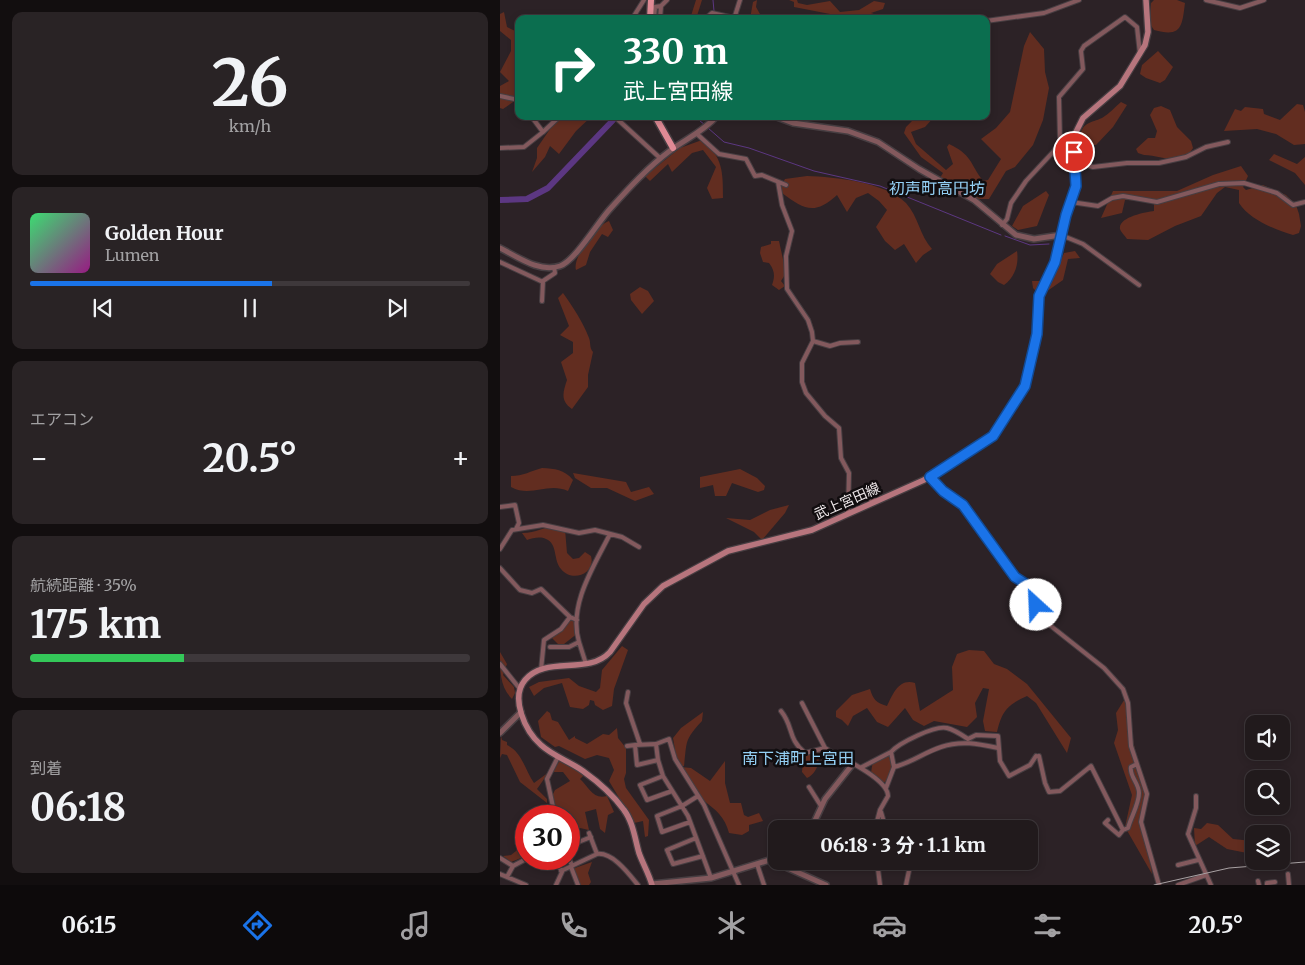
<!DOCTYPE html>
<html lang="ja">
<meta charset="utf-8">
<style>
:root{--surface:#211a1c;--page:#292325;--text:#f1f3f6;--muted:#a2a1a3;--line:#3e383b;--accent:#1a73e8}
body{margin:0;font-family:Merriweather,"Noto Sans JP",serif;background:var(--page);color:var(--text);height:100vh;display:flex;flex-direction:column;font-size:19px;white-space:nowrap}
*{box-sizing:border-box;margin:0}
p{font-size:16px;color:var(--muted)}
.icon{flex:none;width:28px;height:28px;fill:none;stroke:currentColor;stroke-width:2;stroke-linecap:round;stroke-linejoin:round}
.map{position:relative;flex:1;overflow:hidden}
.side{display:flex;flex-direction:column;gap:12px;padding:12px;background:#120e0f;width:500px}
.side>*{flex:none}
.banner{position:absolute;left:15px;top:15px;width:475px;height:105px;border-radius:10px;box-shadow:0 2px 8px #0003,0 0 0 1px var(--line);background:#0b6e4f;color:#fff;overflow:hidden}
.fabs{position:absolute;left:745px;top:715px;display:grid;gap:10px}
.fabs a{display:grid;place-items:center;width:45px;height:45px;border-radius:10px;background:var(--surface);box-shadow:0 2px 8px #0003,0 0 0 1px var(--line);font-size:25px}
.speed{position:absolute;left:15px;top:805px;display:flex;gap:10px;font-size:25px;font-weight:700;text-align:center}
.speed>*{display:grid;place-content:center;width:65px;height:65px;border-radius:50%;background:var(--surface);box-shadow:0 2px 8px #0003,0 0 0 1px var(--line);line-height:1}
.speed .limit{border:8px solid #d22;background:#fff;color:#111}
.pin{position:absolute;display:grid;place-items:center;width:42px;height:42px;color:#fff;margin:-21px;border:2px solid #fff;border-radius:50%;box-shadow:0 1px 5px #0007}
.me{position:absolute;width:55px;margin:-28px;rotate:335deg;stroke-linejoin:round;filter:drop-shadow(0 0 4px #0008)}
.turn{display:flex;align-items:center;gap:18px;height:105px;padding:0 25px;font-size:22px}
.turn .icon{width:65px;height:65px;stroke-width:2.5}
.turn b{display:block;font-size:35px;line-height:42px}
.big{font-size:38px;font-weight:700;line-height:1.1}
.side .tile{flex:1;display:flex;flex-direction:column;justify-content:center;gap:8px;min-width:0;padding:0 18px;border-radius:10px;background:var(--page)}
.side .dial{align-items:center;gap:0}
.dial b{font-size:65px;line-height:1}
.song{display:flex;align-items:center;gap:15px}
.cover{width:60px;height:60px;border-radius:8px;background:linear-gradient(135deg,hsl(140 70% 55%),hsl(310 70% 35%))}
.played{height:5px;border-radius:2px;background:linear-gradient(90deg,var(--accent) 55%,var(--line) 55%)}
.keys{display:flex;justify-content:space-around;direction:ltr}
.heat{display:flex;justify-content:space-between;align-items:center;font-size:28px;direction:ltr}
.charge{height:8px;border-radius:4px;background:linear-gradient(90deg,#34c759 35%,var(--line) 0)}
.trip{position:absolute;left:268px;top:820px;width:270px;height:50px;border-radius:10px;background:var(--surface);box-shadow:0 2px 8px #0003,0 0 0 1px var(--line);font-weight:700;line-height:50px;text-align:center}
.tabs{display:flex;height:80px;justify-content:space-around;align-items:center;background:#0d0a0b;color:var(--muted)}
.tabs .icon{width:35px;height:35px}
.tabs .on{color:var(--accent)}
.tabs b{font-size:22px;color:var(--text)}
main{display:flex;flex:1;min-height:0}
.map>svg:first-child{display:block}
</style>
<main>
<section class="side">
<div class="tile dial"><b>26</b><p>km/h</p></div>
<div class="tile">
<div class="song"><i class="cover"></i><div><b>Golden Hour</b><p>Lumen</p></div></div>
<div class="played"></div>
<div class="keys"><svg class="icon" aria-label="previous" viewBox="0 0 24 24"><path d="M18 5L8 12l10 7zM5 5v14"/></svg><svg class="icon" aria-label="pause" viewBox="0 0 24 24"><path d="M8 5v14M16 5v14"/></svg><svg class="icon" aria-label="next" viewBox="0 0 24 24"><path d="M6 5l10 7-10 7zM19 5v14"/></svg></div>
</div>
<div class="tile"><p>エアコン</p>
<div class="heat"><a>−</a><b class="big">20.5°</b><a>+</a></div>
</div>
<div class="tile"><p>航続距離 · 35%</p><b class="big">175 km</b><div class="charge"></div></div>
<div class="tile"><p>到着</p><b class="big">06:18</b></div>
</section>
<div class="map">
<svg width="805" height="885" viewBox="0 0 805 885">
<rect width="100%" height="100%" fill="#2c2226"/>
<!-- green -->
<path fill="#622d20" d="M196,0h6l-6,19h-6z
M257,0l-1,7 4,7 -2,5h-8l3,-17z
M289,0h8l1,3 9,2 23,-4 10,11 19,-2 15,-9 11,2 -2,6 -12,4 9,3 -2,3 -48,-5 -36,-7v-5z
M654,0h23l8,3c-3,23 -3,35 -31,27l-4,-6 1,-21z
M4,12l3,15 12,6v65l-16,11 -3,-1v-22l9,-5 -9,-9 11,-21v-11l-11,-9v-17z
M530,32l14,17 1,23 4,16 -6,32 -10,25 -18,22 -9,4 -17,28h-11l-38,-21 3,-5 -22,-16 -17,-24 2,-6 6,-6v-5h23l-10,11 -14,5 5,12 30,26 7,-6 -6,-17 2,-3c23,11 20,18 34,37l5,-1 13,-21 -20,-20 15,-11 14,-16 14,-66z
M658,51l15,16 -8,13 -5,3 -14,-5 -6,-4 2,-9z
M621,102l6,3 -14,22 -17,18h-8l-8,-8c2,-15 11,-14 22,-19 7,-4 13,-11 19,-16z
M797,104l6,1 2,7v32l-11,1 -18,-11 -19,-5 -33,2 11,-22 6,2 4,-4 18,2 1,5 16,6z
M661,106l9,4 7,17 14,14 2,7c-12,21 -30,7 -49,7l-6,-2 -2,-4 12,-11h7l2,-7 -7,-16 4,-7z
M59,116h33l-16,15 -17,23 -9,-8 -5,11 -13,15 5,-14v-10z
M202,140c21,17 21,32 21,58l-11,1 -5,-11 9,-21 -13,-17 -11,3 -20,19 -4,-8 -18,17 -5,-5 35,-28z
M774,154l23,10 8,-7v28l-10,-12 -26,-13z
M741,166l7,10 -5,11 3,3 17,-5 23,10 10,10 3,9 2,12 -2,7 -6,2c-19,-6 -43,-15 -54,-32v-13l-14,-3 -8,6 -16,23 -26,10 -27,14 -21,-1c-2,-3 -6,-7 -7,-10 -2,-12 26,-17 34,-18v-10l-29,-1 -3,13 -21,5 12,-27h64l36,-16z
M307,176c28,1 78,6 99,27 12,13 14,33 26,46l-9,6 -7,8 -12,-19 -9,6 -10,-9 -9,-14 11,-17 -8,-9 -11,-8 -12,5 -9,14 -10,-17c-23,21 -33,14 -55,-2l-1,-7 4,-7z
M546,191l3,4 -12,31 -19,4 -6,-4 11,-20z
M109,221l4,9 -5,7 -6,-3 -12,18 -4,13 -10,5c-4,-13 21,-45 33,-49z
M271,241h8l7,32 -5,8 4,5 -6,4 -7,-5c3,-9 3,-14 -3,-22l-6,-1 -3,-9 1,-6 10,-3z
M517,251c2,13 -2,26 -13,34l-6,-3 -8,-8 7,-10z
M575,251l5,7 -12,1 -5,21 -20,14 -5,-1 -5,-5 -1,-7h20l12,-28z
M140,287l8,4 6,10 -12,13 -11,-14 -1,-6z
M63,293c10,14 20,29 26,45 2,5 0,9 4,14l-5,23v12l-16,22c-12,-8 -9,-17 -5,-29l-6,-18 12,-9v-11l-13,-7 9,-9 -11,-28z
M42,468c13,1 22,1 31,12l-5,11c-21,-9 -37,7 -57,-4v-11c12,0 20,-5 31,-8z
M240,469l17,9 8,8 -1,4 -6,2 -26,-9 -6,13h-11l-2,-11 -13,3v-11z
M73,473l53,9 5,10 18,-5 5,7 -19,7 -28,-13h-16l-16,-10z
M289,505l-4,8 -23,27 -8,-8 -28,-14 24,2 20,-10z
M57,525l8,4 2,24 6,6 6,-1 6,-6 6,4c5,18 -19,27 -30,13 -8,-9 -3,-25 -15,-30 -6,-3 -13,-1 -19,1l-5,-7c15,0 21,-6 35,-8z
M65,620h6l8,4 -1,9 -14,11h-6l-6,-6z
M122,646l6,4 -14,39 -2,17 -9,4 -8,-5 -1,-4 -4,-1 -1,5 -6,4 -13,-2 -8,-24 -18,5 -10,8 -5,-9 10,-5 30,-4 10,8 17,6 4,-4 2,-18z
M469,650l15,1 10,13 13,5 20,15 44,54 -4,15 -31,-50 -9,-7c-20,9 -25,15 -30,36l-12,-1 -2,-10 6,-32 -6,-1 -8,15 2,14 -10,10 -33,-6 -10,5 -11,-6 -8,-12 -17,19 -11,-5 -10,-14 -14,8 -5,10 -6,-6 -6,-3v-6l16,-16 18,-6c3,10 6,14 17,17 6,-12 12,-28 28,-23l5,28 33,-21 -1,-23 5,-13z
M0,652l7,12 -4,11 11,12 1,6 -3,6c-12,-12 -12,-27 -12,-47z
M626,697l13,77 9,15 -4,8 1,12 -4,10 7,24 4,31 -27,-47 7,-32 -18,-52 4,-13 -2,-17z
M47,711l3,2 2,7 6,2 11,18 6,-4v2l12,6 16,-10 6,1 8,-7 1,10 8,10v25l-2,6 2,9 23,32 -1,16 -3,1 -2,-16 -9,2 -25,-42 5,-11 -5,-12 -12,-3 -12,4 -26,-13 -4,1 -14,-10 -3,-16z
M203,712l-1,9c-18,19 -15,21 -18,45h-4c-5,-10 -5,-18 -7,-28l8,-10z
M1,736l1,4 5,2v3c15,7 18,25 27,38l15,-11 -12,17 10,10v4l-27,-21 -13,-27 -5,-1 -2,4z
M313,748l7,2c-1,11 -2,23 -13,28l-5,-6 1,-12 -2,-3z
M388,755l5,11 -6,15 -5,2 -11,-10 2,-13z
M60,760l25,14 -5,5c9,8 13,21 27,17l7,16 -6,3 -3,18 -5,-4 -4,-20 -11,3 4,18 -9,-2 -7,2 -4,16v-30h-11l-6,-20 3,-6 15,-9 -7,-9h-10z
M225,761v22l5,20h11l3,12 4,2 11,-4 4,8 -14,4v6l-7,4 -13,-2c-4,-16 -13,-23 -26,-33 -7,-6 -16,-25 -22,-33l10,1 19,13z
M707,823l11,2 15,14 20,2 -1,13 -25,-5 -18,-12 -14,9 -1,-18 7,1z
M26,843v13l-15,6 -8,-6 8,-1z
M92,862l-4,11 3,9 -2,3h-10l-7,-16z"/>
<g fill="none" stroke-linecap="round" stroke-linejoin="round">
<!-- stream -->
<path stroke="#5c3782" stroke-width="1" d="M213,0l1,11
M194,116l11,9
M208,128l16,14 25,6 65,23 66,15 121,49
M505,236l25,9 19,-1"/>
<!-- river -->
<path stroke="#5c3782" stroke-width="6" d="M0,200l27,-1 21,-11 69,-72"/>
<!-- minor casing -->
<g stroke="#473e42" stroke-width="6">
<path id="minor" d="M706,0l34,8 24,-8
M132,19l12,-19
M154,19l1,-12 6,-1 6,-6
M160,19l1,-13
M205,19l7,-6 22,5
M234,19l6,-19
M486,21l58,-8 35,-13
M0,96l19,4
M115,117l45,41
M43,132l17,-16
M197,134l22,20 27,5 9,17 7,-1 24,10
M0,148l24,-1 19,-15 -12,-16
M576,162l17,5 34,-4h32l27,-6 20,-10 22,-5
M278,182l4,23 10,26 -6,25 1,33 21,31 4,12 1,9 -11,22v19l4,11 19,23 14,12 2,30 8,15 -1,41
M571,202l27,4 14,-8 11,-2 34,6 62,-18 25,-1 33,10 16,12 12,-3
M502,225l5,-6 4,-16 15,-22 28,-30 6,-10 -1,-44 24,-28 -2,-18 3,-5 41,-29 12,10 3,27
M561,235l22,9 56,41
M0,262l43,20
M42,301l1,-20 12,-8 -1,-6
M313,341l17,5 10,-3 18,-1
M429,477l14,14 20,14 52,72 18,11 3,7 1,20 67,53 19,21 5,14 3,43 16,48 -6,28 18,63
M348,494l29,7
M0,507l15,-2 4,18 -3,6
M0,549l12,-19 31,-5 36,8 16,-3 27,7 17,10
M0,568l20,22 12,3 9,-4 29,28 7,3
M79,642l7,22
M50,647h19l10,-5c-11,-37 15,-76 31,-108
M0,664l20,25
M41,670l3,-30 17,-11 9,-12
M128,692l-2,11 14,41
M302,703l23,45
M281,711c13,16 6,27 24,42l20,-5c14,9 63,30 63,48l-8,14 -5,19
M468,739l8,-4 22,1 2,25 9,15 21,-11 6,-9
M156,744l-21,1 2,20 21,-5
M127,746l8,-1
M539,756l6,27 4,9 11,-1 31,-25 32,64 5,-2c3,-11 11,-24 11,-35 0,-10 -10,-17 -8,-26l6,-3
M362,767l29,-15
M394,767c17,-4 31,-15 47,-20 20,-7 38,-3 57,1
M163,776l-23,9 7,15 25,-9
M309,787l12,19
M386,788l8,-21 -3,-15c8,-9 44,-27 56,-24 8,2 15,7 21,11
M696,796v12l-8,26 23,51
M381,812l5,17
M55,816l-8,-37 11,-22
M608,820l-3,3 14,12 4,-5
M190,822l-28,10 -5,-16 25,-10 16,-10
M89,833l8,21
M196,838l-29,12 6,14 30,-8
M76,845v-2l15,-6
M0,858l13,8
M69,858l3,8
M50,859l9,7 3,6 -6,13
M377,861l3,24
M257,864l7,21
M678,865l20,-5
M71,867l7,18
M61,871l36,-17c16,-2 32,20 41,31
M0,874l26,11
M788,874l1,11
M7,877l6,-11 13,-7
M211,878l-23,-62 -25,-40 -5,-16 -2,-16 13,-5 6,20 29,46 35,80
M758,881l1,4
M406,885l5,-24
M678,885l28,-10
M767,885v-2l8,-1"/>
</g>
<!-- tertiary casing -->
<g stroke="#473e42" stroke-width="8">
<path id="tertiary" d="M274,116l19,7 55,8 30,11 41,27 55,31 42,35 18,4 27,-4
M0,248c18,9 39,25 60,18 15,-5 38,-44 50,-57 19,-21 38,-42 61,-59 15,-11 33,-19 46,-34
M0,733l21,-21
M311,829l14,-30 27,-34
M270,860l56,25
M152,884l59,-6 65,-20"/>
</g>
<!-- secondary casing -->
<g stroke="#473e42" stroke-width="8">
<path id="secondary" d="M152,885c-3,-11 -9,-21 -13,-32 -4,-14 -6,-31 -15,-43 -10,-14 -27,-29 -41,-39 -14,-10 -30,-15 -42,-26 -16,-14 -31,-47 -16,-65 21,-25 63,-4 85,-28l34,-48 19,-18 65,-35 84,-21 112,-50 69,-45 32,-49 12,-52 1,-34 18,-41 9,-44 12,-31 -2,-50 8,-16 37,-32 25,-41 3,-13 -2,-32"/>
</g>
<!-- primary casing -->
<g stroke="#473e42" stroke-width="9">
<path id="primary" d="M150,19l1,-19
M155,116l18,32"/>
</g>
<!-- minor -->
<use href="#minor" stroke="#83595d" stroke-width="4"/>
<!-- tertiary -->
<use href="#tertiary" stroke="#83595d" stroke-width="5"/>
<!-- secondary -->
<use href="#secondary" stroke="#b7757d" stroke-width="5.5"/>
<!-- primary -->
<use href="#primary" stroke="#e08a95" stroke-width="6"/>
<!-- rail -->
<path stroke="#a9a2a4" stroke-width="1" d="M654,885l75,-17 76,-6"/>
</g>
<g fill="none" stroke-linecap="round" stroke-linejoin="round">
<!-- route casing -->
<g stroke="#114b97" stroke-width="12">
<path id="route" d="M536,605l-4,-17 -17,-11 -52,-72 -20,-14 -13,-14 63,-41 32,-50 12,-52 2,-38 16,-34 11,-47 10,-29 -2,-34"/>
</g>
<!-- route -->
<use href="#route" stroke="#1a73e8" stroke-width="9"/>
</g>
<g text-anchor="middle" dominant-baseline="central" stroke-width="5" stroke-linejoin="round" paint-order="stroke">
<!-- street labels -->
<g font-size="14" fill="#efe9eb" stroke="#110d0f">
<text transform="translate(347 501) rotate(-24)">武上宮田線</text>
</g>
<!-- quarter labels -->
<g font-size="16" fill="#94d0f5" stroke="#110d0f">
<text x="437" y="188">初声町高円坊</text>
<text x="298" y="758">南下浦町上宮田</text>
</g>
</g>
</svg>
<div class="fabs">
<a><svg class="icon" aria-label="sound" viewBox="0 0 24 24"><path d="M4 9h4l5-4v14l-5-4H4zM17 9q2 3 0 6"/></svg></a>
<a><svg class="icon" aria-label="search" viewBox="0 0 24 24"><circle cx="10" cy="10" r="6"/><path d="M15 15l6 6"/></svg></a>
<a><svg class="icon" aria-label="layers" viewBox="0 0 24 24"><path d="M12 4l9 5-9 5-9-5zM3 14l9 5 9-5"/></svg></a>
</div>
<div class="speed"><div class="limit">30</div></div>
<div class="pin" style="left:574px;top:152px;background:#d93025"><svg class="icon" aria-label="arrive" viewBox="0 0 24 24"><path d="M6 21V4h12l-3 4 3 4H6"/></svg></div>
<svg class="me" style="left:536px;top:605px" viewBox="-20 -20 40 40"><circle r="19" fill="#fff"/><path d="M0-13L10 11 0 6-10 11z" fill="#1a73e8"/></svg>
<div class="trip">06:18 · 3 分 · 1.1 km</div>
<div class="banner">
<div class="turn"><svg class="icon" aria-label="right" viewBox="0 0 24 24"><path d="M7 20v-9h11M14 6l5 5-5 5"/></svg><div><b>330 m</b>武上宮田線</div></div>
</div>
</div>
</main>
<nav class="tabs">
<b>06:15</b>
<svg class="icon on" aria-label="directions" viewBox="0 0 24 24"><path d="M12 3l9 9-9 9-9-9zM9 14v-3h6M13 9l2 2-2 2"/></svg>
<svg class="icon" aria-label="music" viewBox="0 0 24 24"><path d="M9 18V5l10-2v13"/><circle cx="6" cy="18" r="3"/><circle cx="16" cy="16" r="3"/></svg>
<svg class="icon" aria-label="phone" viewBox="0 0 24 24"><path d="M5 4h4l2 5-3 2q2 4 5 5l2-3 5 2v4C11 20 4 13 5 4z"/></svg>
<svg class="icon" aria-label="climate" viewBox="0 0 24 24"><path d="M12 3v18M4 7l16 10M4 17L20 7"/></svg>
<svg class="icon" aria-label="car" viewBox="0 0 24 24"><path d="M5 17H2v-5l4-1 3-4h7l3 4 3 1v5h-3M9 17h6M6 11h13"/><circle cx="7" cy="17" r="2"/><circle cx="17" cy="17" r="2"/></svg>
<svg class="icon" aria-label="filters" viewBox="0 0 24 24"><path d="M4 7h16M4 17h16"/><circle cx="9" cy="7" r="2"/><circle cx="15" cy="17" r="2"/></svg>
<b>20.5°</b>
</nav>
